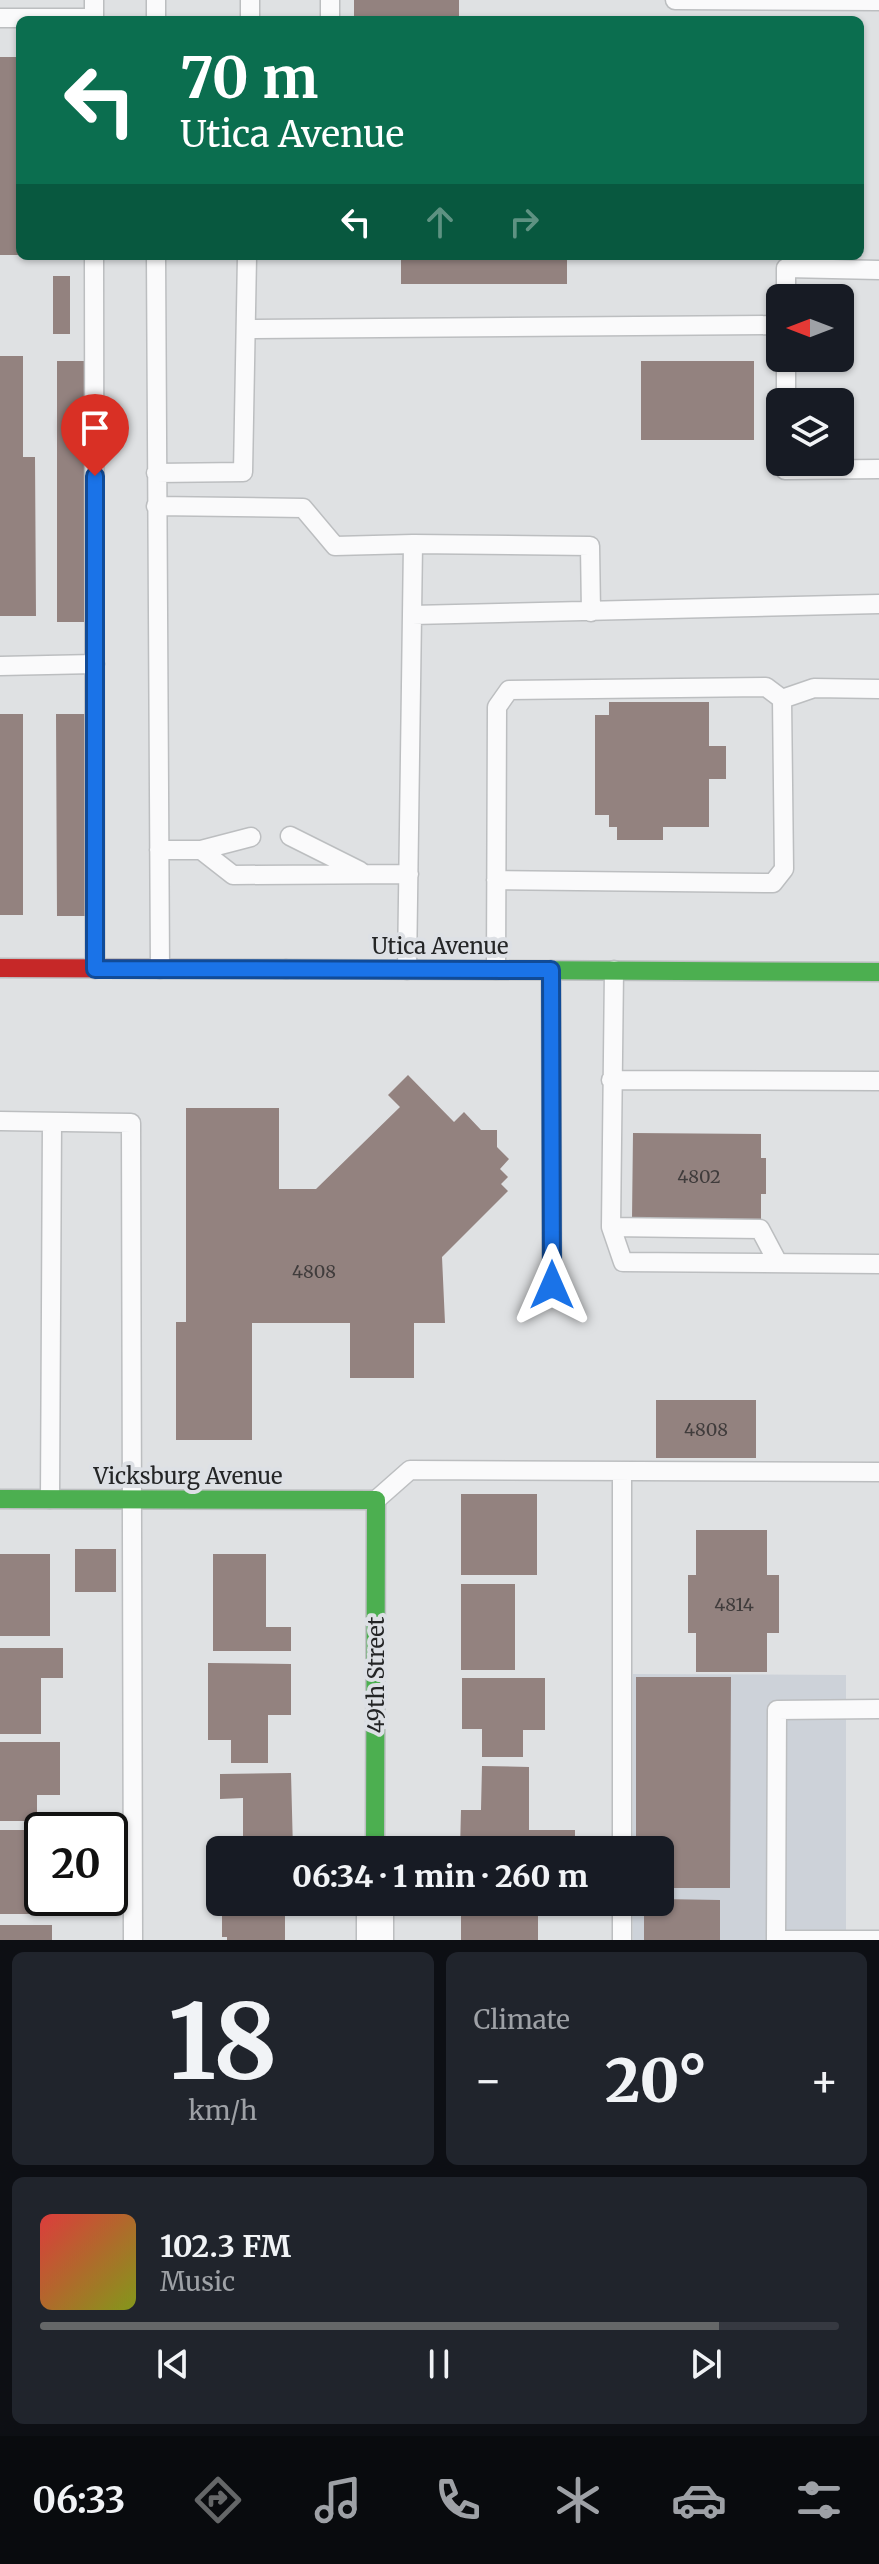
<!DOCTYPE html>
<meta charset="utf-8">
<style>
:root{--surface:#171b24;--page:#20242c;--text:#f1f3f6;--muted:#9ea1a6;--line:#363941;--accent:#656768}
body{margin:0;font-family:Merriweather,serif;background:var(--page);color:var(--text);height:100vh;display:flex;flex-direction:column;font-size:30px;white-space:nowrap}
*{box-sizing:border-box;margin:0}
p{font-size:26px;color:var(--muted)}
.icon{flex:none;width:44px;height:44px;fill:none;stroke:currentColor;stroke-width:2;stroke-linecap:round;stroke-linejoin:round}
.map{position:relative;height:1940px;overflow:hidden}
.side{display:flex;flex-direction:column;gap:12px;padding:12px;background:#0d0f14;flex:1}
.side>*{flex:none}
.banner{position:absolute;left:16px;top:16px;width:848px;height:244px;border-radius:12px;box-shadow:0 2px 6px #0004;background:#0b6e4f;color:#fff;overflow:hidden}
.needle{width:52px;rotate:270deg}
.buttons{position:absolute;left:766px;top:284px;display:grid;gap:16px}
.buttons a{display:grid;place-items:center;width:88px;height:88px;border-radius:12px;background:var(--surface);box-shadow:0 2px 6px #0004;font-size:40px}
.speed{position:absolute;left:24px;top:1812px;display:flex;gap:16px;font-size:40px;font-weight:700;text-align:center}
.speed>*{display:grid;place-content:center;width:104px;height:104px;border-radius:50%;background:var(--surface);box-shadow:0 2px 6px #0004;line-height:1}
.speed .limit{border:4px solid #111;border-radius:12px;background:#fff;color:#111}
.pin{position:absolute;display:grid;place-items:center;width:68px;height:68px;color:#fff;margin:-82px -34px;border-radius:50% 50% 50% 0;rotate:-45deg;box-shadow:0 0 8px #0007}
.pin .icon{rotate:45deg}
.me{position:absolute;width:88px;margin:-44px;rotate:0deg;stroke-linejoin:round;filter:drop-shadow(0 0 6px #0008)}
.turn{display:flex;align-items:center;gap:28px;height:168px;padding:0 32px;font-size:36px}
.turn .icon{width:104px;height:104px;stroke-width:2.5}
.turn b{display:block;font-size:56px;line-height:68px}
.lanes{display:flex;align-items:center;height:76px;padding:0 32px;background:#0003;justify-content:center;gap:40px;direction:ltr}
.lanes .off{opacity:.35}
.big{font-size:60px;font-weight:800;line-height:1.1}
.side .card{flex:1;display:flex;flex-direction:column;justify-content:center;gap:12px;min-width:0;padding:0 28px;border-radius:12px;background:var(--page)}
.side .dial{align-items:center;gap:0}
.dial b{font-size:104px;line-height:1}
.song{display:flex;align-items:center;gap:24px}
.cover{width:96px;height:96px;border-radius:12px;background:linear-gradient(135deg,hsl(0 70% 55%),hsl(70 70% 35%))}
.played{height:8px;border-radius:4px;background:linear-gradient(90deg,var(--accent) 85%,var(--line) 85%)}
.keys{display:flex;justify-content:space-around;direction:ltr}
.heat{display:flex;justify-content:space-between;align-items:center;font-size:44px;direction:ltr}
.side .tiles{flex:1;display:grid;gap:12px;grid-template-columns:1fr 1fr}
.card:last-child{grid-column:span 2}
.trip{position:absolute;left:206px;top:1836px;width:468px;height:80px;border-radius:12px;background:var(--surface);box-shadow:0 2px 6px #0004;font-weight:800;line-height:80px;text-align:center}
.tabs{display:flex;height:128px;justify-content:space-around;align-items:center;background:#090b0e;color:var(--muted)}
.tabs .icon{width:56px;height:56px}
.tabs .selected{color:var(--accent)}
.tabs b{font-size:36px;color:var(--text)}
.map>svg:first-child{display:block}
</style>
<div class="map">
<svg width="879" height="1940" viewBox="0 0 879 1940">
<rect width="100%" height="100%" fill="#dfe1e3"/>
<!-- built -->
<path fill="#cdd2d9" d="M633,1674l213,1v265h-213v-38h27v-52h-27z"/>
<!-- building -->
<path fill="#93827f" d="M354,0h105v20h-105z
M0,57h20v198h-20z
M401,256h166v28h-166z
M53,276h17v58h-17z
M0,356h23v101h12l1,159h-36z
M57,361h27v261h-27z
M641,361h113v79h-113z
M609,702h100v44h17v33h-17v48h-46v13h-46v-13h-8v-12h-14v-100h14z
M0,714h23v201h-23z
M56,714h29l1,202h-29z
M408,1075l46,47 10,-10 17,18h16v17l12,12 -9,10 8,8 -7,7 7,7 -66,66 3,66h-31v55h-64v-55h-98v117h-76v-118h10v-214h93v81h37l84,-82 -12,-12z
M633,1133l128,1v24h5v36h-5v26l-129,-1z
M656,1400h100v58h-100z
M461,1494h76v81h-76z
M696,1530h71v45h12v58h-12v39h-71v-39h-8v-58h8z
M75,1549h41v43h-41z
M0,1554h50v82h-50z
M213,1554h53v73h25v24h-78z
M461,1584h54v86h-54z
M0,1648h63v30h-22v56h-41z
M208,1663l83,1v51h-23v48h-37v-23h-23z
M636,1677h95l-1,211h-70v-38h-24z
M462,1678h83v52h-22v27h-41v-28h-20z
M0,1742h60v53h-23v26h-37z
M482,1766l47,1v63h46v20h-115l1,-40h20z
M291,1773l2,77h-50v-52l-23,1v-25z
M0,1830h38v84h-38z
M660,1899l60,1v40h-76v-38h16z
M222,1902h63v38h-58v-3h-5z
M461,1902h77v38h-77z
M0,1925h52v15h-52z"/>
<g fill="none" stroke-linecap="round" stroke-linejoin="round">
<!-- lane casing -->
<g stroke="#bcbec0" stroke-width="21">
<path id="lane" d="M94,0v20
M675,0l204,1
M0,18h94
M156,20v-20
M250,20v-20
M330,20v-20
M94,256l1,713
M156,256l4,713
M786,298v-30l93,2
M246,329l534,-4
M786,402v-44
M785,462v8l94,-1
M156,473l87,-1 4,-216
M156,506l147,2 32,38 78,-2 -6,426
M413,544l177,2 1,66
M412,615l467,-11
M0,666l95,-2
M782,699l32,-11 65,1
M290,836l70,35
M159,850h42l32,25 176,-1
M201,850l50,-13
M496,880l277,3 11,-14 -2,-170 -16,-12 -257,3 -12,17 -1,263
M551,970l1,315
M614,970l-3,257 12,35 256,2
M611,1080l268,1
M0,1121l131,2 2,817
M611,1227l149,2 18,34
M622,1473v377
M50,1499l2,-377
M376,1500l34,-30 469,2
M622,1902v38
M776,1939l1,-229 102,-1
M776,1940h102"/>
</g>
<!-- street casing -->
<g stroke="#bcbec0" stroke-width="39">
<path id="street" d="M375,1940v-38"/>
</g>
<!-- fast casing -->
<g stroke="#bcbec0" stroke-width="21">
<path id="fast" d="M286,969l593,3
M0,1499l376,1 -1,350"/>
</g>
<!-- jam casing -->
<g stroke="#bcbec0" stroke-width="21">
<path id="jam" d="M0,968l286,1"/>
</g>
<!-- lane -->
<use href="#lane" stroke="#fafafb" stroke-width="18"/>
<!-- street -->
<use href="#street" stroke="#fafafb" stroke-width="36"/>
<!-- fast -->
<use href="#fast" stroke="#4caf50" stroke-width="18"/>
<!-- jam -->
<use href="#jam" stroke="#c62828" stroke-width="18"/>
</g>
<g fill="none" stroke-linecap="round" stroke-linejoin="round">
<!-- route casing -->
<g stroke="#114b97" stroke-width="20">
<path id="route" d="M95,476v493l456,1 1,315"/>
</g>
<!-- route -->
<use href="#route" stroke="#1a73e8" stroke-width="14"/>
</g>
<g text-anchor="middle" dominant-baseline="central" stroke-width="8" stroke-linejoin="round" paint-order="stroke">
<!-- number labels -->
<g font-size="18" fill="#403c3c">
<text x="699" y="1176">4802</text>
<text x="314" y="1271">4808</text>
<text x="706" y="1429">4808</text>
<text x="734" y="1604">4814</text>
</g>
<!-- street labels -->
<g font-size="22" fill="#242526" stroke="#dde0e5">
<text x="440" y="946">Utica Avenue</text>
<text x="188" y="1476">Vicksburg Avenue</text>
<text transform="translate(376 1675) rotate(-90)">49th Street</text>
</g>
</g>
</svg>
<div class="buttons">
<a><svg class="needle" viewBox="-14 -14 28 28"><path d="M0-13l5 13h-10z" fill="#e53935"/><path d="M0 13l5-13h-10z" fill="#9ea1a6"/></svg></a>
<a><svg class="icon" aria-label="layers" viewBox="0 0 24 24"><path d="M12 4l9 5-9 5-9-5zM3 14l9 5 9-5"/></svg></a>
</div>
<div class="speed"><div class="limit">20</div></div>
<div class="pin" style="left:95px;top:476px;background:#d93025"><svg class="icon" aria-label="arrive" viewBox="0 0 24 24"><path d="M6 21V4h12l-3 4 3 4H6"/></svg></div>
<svg class="me" style="left:552px;top:1285px" viewBox="-20 -20 40 40"><path d="M0-17L14 15 0 8-14 15z" fill="#1a73e8" stroke="#fff" stroke-width="4"/></svg>
<div class="trip">06:34 · 1 min · 260 m</div>
<div class="banner">
<div class="turn"><svg class="icon" aria-label="left" viewBox="0 0 24 24"><path d="M17 20v-9H6M10 6l-5 5 5 5"/></svg><div><b>70 m</b>Utica Avenue</div></div>
<div class="lanes"><svg class="icon" aria-label="left" viewBox="0 0 24 24"><path d="M17 20v-9H6M10 6l-5 5 5 5"/></svg><svg class="icon off" aria-label="ahead" viewBox="0 0 24 24"><path d="M12 20V5M6 11l6-6 6 6"/></svg><svg class="icon off" aria-label="right" viewBox="0 0 24 24"><path d="M7 20v-9h11M14 6l5 5-5 5"/></svg></div>
</div>
</div>
<section class="side">
<div class="tiles">
<div class="card dial"><b>18</b><p>km/h</p></div>
<div class="card"><p>Climate</p>
<div class="heat"><a>−</a><b class="big">20°</b><a>+</a></div>
</div>
<div class="card">
<div class="song"><i class="cover"></i><div><b>102.3 FM</b><p>Music</p></div></div>
<div class="played"></div>
<div class="keys"><svg class="icon" aria-label="previous" viewBox="0 0 24 24"><path d="M18 5L8 12l10 7zM5 5v14"/></svg><svg class="icon" aria-label="pause" viewBox="0 0 24 24"><path d="M8 5v14M16 5v14"/></svg><svg class="icon" aria-label="next" viewBox="0 0 24 24"><path d="M6 5l10 7-10 7zM19 5v14"/></svg></div>
</div>
</div>
</section>
<nav class="tabs">
<b>06:33</b>
<svg class="icon selected" aria-label="directions" viewBox="0 0 24 24"><path d="M12 3l9 9-9 9-9-9zM9 14v-3h6M13 9l2 2-2 2"/></svg>
<svg class="icon" aria-label="music" viewBox="0 0 24 24"><path d="M9 18V5l10-2v13"/><circle cx="6" cy="18" r="3"/><circle cx="16" cy="16" r="3"/></svg>
<svg class="icon" aria-label="phone" viewBox="0 0 24 24"><path d="M5 4h4l2 5-3 2q2 4 5 5l2-3 5 2v4C11 20 4 13 5 4z"/></svg>
<svg class="icon" aria-label="climate" viewBox="0 0 24 24"><path d="M12 3v18M4 7l16 10M4 17L20 7"/></svg>
<svg class="icon" aria-label="car" viewBox="0 0 24 24"><path d="M5 17H2v-5l4-1 3-4h7l3 4 3 1v5h-3M9 17h6M6 11h13"/><circle cx="7" cy="17" r="2"/><circle cx="17" cy="17" r="2"/></svg>
<svg class="icon" aria-label="filters" viewBox="0 0 24 24"><path d="M4 7h16M4 17h16"/><circle cx="9" cy="7" r="2"/><circle cx="15" cy="17" r="2"/></svg>
</nav>
